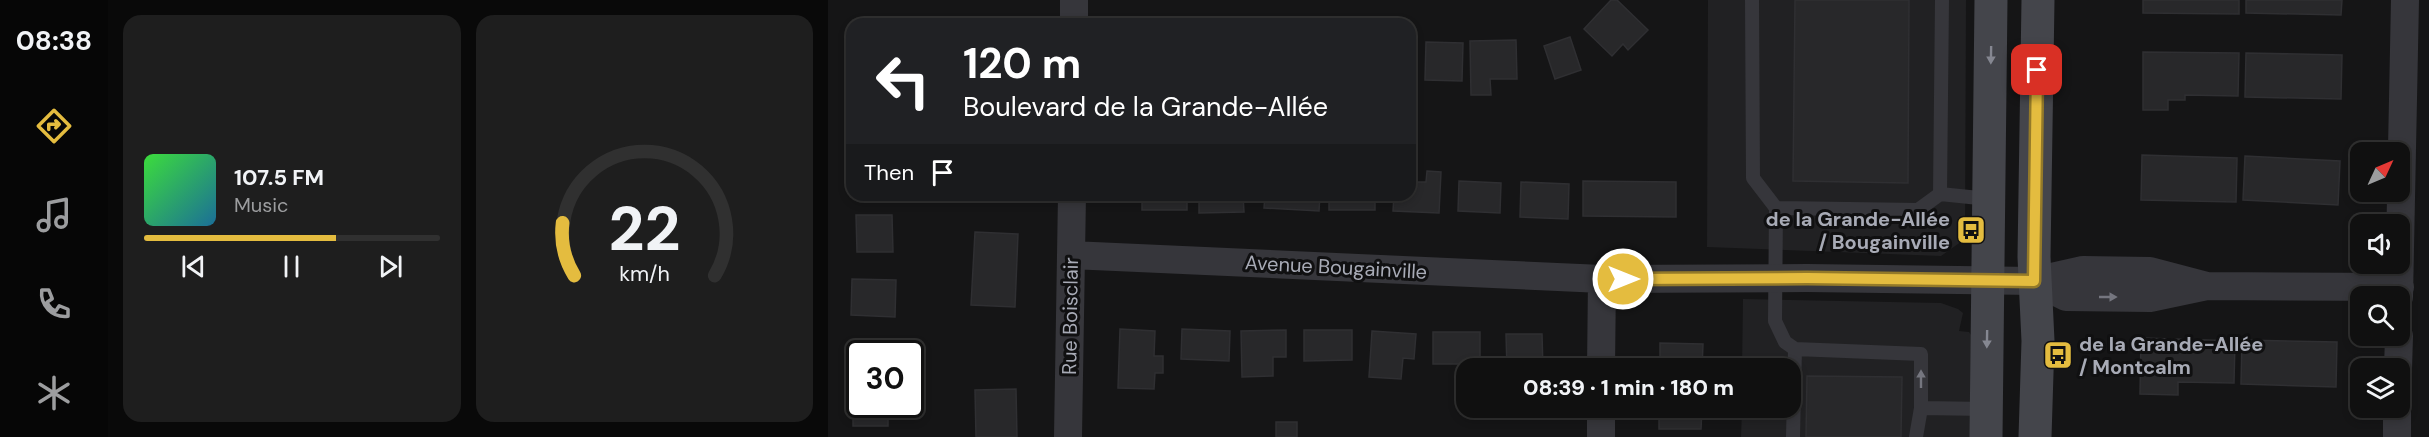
<!DOCTYPE html>
<meta charset="utf-8">
<style>
:root{--surface:#101010;--page:#1e1e1e;--text:#f1f3f6;--muted:#9c9d9f;--line:#303030;--accent:#e4bc3f}
body{margin:0;font-family:"DM Sans",sans-serif;background:var(--page);color:var(--text);height:100vh;display:flex;flex-direction:column;font-size:22px;white-space:nowrap}
*{box-sizing:border-box;margin:0}
p{font-size:20px;color:var(--muted)}
.icon{flex:none;width:33px;height:33px;fill:none;stroke:currentColor;stroke-width:2;stroke-linecap:round;stroke-linejoin:round}
.map{position:relative;flex:1;overflow:hidden}
.details{display:flex;flex-direction:column;gap:15px;padding:15px;background:#090909;width:720px}
.details>*{flex:none}
.guide{position:absolute;left:18px;top:18px;width:570px;height:183px;border-radius:18px;box-shadow:0 3px 9px #0003,0 0 0 2px var(--line);background:#202124;color:#fff;overflow:hidden}
.needle{width:39px;rotate:46deg}
.buttons{position:absolute;left:1522px;top:142px;display:grid;gap:12px}
.buttons a{display:grid;place-items:center;width:60px;height:60px;border-radius:12px;background:var(--surface);box-shadow:0 3px 9px #0003,0 0 0 2px var(--line);font-size:30px}
.speed{position:absolute;left:18px;top:340px;display:flex;gap:12px;font-size:30px;font-weight:700;text-align:center}
.speed>*{display:grid;place-content:center;width:78px;height:78px;border-radius:50%;background:var(--surface);box-shadow:0 3px 9px #0003,0 0 0 2px var(--line);line-height:1}
.speed .limit{border:3px solid #111;border-radius:9px;background:#fff;color:#111}
.pin{position:absolute;display:grid;place-items:center;width:51px;height:51px;color:#fff;margin:-26px;border-radius:12px;box-shadow:0 3px 9px #0006}
.me{position:absolute;width:66px;margin:-33px;rotate:90deg;stroke-linejoin:round;filter:drop-shadow(0 0 4px #0008)}
.turn{display:flex;align-items:center;gap:21px;height:126px;padding:0 18px;font-size:27px}
.turn .icon{width:78px;height:78px;stroke-width:2.5}
.turn b{display:block;font-size:42px;line-height:51px}
.then{display:flex;align-items:center;height:57px;padding:0 18px;background:#0003;gap:12px;font-size:22px}
.details .tile{flex:1;display:flex;flex-direction:column;justify-content:center;gap:9px;min-width:0;padding:0 21px;border-radius:18px;background:var(--page)}
.details .dial{align-items:center;gap:0}
.dial svg{height:156px;overflow:visible;fill:none;stroke:var(--line);stroke-width:7;stroke-linecap:round;text-anchor:middle}
.dial text{fill:var(--text);stroke:none}
.song{display:flex;align-items:center;gap:18px}
.cover{width:72px;height:72px;border-radius:9px;background:linear-gradient(135deg,hsl(120 70% 55%),hsl(200 70% 35%))}
.played{height:6px;border-radius:3px;background:linear-gradient(90deg,var(--accent) 65%,var(--line) 65%)}
.keys{display:flex;justify-content:space-around;direction:ltr}
.details .tiles{flex:1;display:grid;gap:15px;grid-template-columns:repeat(2,1fr)}
.trip{position:absolute;left:628px;top:358px;width:345px;height:60px;border-radius:18px;background:var(--surface);box-shadow:0 3px 9px #0003,0 0 0 2px var(--line);font-weight:800;line-height:60px;text-align:center}
main{display:flex;flex:1;min-height:0}
.dock{display:flex;flex-direction:column;width:108px;justify-content:space-around;align-items:center;background:#060606;color:var(--muted)}
.dock .icon{width:42px;height:42px}
.dock .selected{color:var(--accent)}
.dock b{font-size:27px;color:var(--text)}
.map>svg:first-child{display:block}
</style>
<main>
<nav class="dock">
<b>08:38</b>
<svg class="icon selected" aria-label="directions" viewBox="0 0 24 24"><path d="M12 3l9 9-9 9-9-9zM9 14v-3h6M13 9l2 2-2 2"/></svg>
<svg class="icon" aria-label="music" viewBox="0 0 24 24"><path d="M9 18V5l10-2v13"/><circle cx="6" cy="18" r="3"/><circle cx="16" cy="16" r="3"/></svg>
<svg class="icon" aria-label="phone" viewBox="0 0 24 24"><path d="M5 4h4l2 5-3 2q2 4 5 5l2-3 5 2v4C11 20 4 13 5 4z"/></svg>
<svg class="icon" aria-label="climate" viewBox="0 0 24 24"><path d="M12 3v18M4 7l16 10M4 17L20 7"/></svg>
</nav>
<section class="details">
<div class="tiles">
<div class="tile">
<div class="song"><i class="cover"></i><div><b>107.5 FM</b><p>Music</p></div></div>
<div class="played"></div>
<div class="keys"><svg class="icon" aria-label="previous" viewBox="0 0 24 24"><path d="M18 5L8 12l10 7zM5 5v14"/></svg><svg class="icon" aria-label="pause" viewBox="0 0 24 24"><path d="M8 5v14M16 5v14"/></svg><svg class="icon" aria-label="next" viewBox="0 0 24 24"><path d="M6 5l10 7-10 7zM19 5v14"/></svg></div>
</div>
<div class="tile dial"><svg viewBox="0 0 100 80">
<path d="M14 69A42 42 0 1 1 86 69"/>
<path d="M14 69A42 42 0 0 1 8 42" stroke="#e4bc3f"/>
<text x="50" y="56" font-size="32" font-weight="700">22</text>
<text x="50" y="72" font-size="11">km/h</text>
</svg></div>
</div>
</section>
<div class="map">
<svg width="1601" height="437" viewBox="0 0 1601 437">
<rect width="100%" height="100%" fill="#151516"/>
<!-- built -->
<path fill="#212123" d="M880,0h258l-1,239 -24,17 -234,-9z
M915,299l198,4 17,6 5,4 -4,18 10,1 2,3 -1,102h-229l1,-29h49v-39h-49z"/>
<!-- building -->
<path fill="#28282a" stroke="#2f2f32" stroke-width="1.5" d="M783,0h6l31,30 -20,20 -5,-6 -11,12 -28,-27z
M967,0h114l-1,183 -115,-2z
M1315,0h96v14l-96,-1z
M1418,0h96l-1,15 -95,-2z
M742,37l11,33 -26,9 -11,-33z
M688,40l1,39h-27l1,16h-20l-1,-54z
M598,42l37,1 -1,38 -37,-1z
M1315,52l96,1 -1,43 -53,-1v5h-17v10h-25z
M1418,53l96,2 -1,44 -96,-2z
M1314,155l95,3 -1,44 -95,-2z
M1417,156l95,5 -2,44 -95,-5z
M599,171l14,1 -2,41 -46,-2 1,-16h16v-13h16z
M631,181l42,2 -1,30 -42,-2z
M755,181l93,1v35l-93,-1z
M693,182l48,2 -1,35 -48,-2z
M314,195h45v15h-45z
M371,195h44l1,17 -45,1z
M437,195h55l-1,16 -55,-3z
M501,195h46v15h-46z
M28,215h36l1,37h-36z
M147,232l43,2 -3,73 -44,-2z
M24,279l44,1 -1,37 -44,-2z
M292,329l35,2 -1,25h9v17h-8l-1,16 -36,-1z
M354,329l48,2 -1,30 -48,-2z
M458,330v27h-13v19l-31,1 -1,-46z
M476,330h48v30l-48,1z
M544,331l44,3 -2,25 -11,-1 -2,21 -32,-2z
M605,332h47v32h-47z
M678,334h36l1,35h-36z
M1313,338l94,3 -1,42 -56,-1v13l-38,-1z
M1414,340l95,2 -1,45 -95,-3z
M832,343l43,1 -1,25h-42z
M23,344h43v10h-34v22h-9z
M979,376l95,1 -1,60h-95z
M25,388h7v17h40v7h-12v14h-35z
M188,389l1,48h-41l-1,-47z
M831,408h43l-1,21h-42z
M448,422h21v15h-21z"/>
<g fill="none" stroke-linecap="round" stroke-linejoin="round">
<!-- lane -->
<path stroke="#36363b" stroke-width="14" d="M924,0l1,178 23,30
M1114,0l-2,194 49,5
M967,349l-10,-7 -10,-21 1,-113 142,2 22,-16
M1093,408l66,1
M965,437l2,-88 126,5v54l-5,29"/>
<!-- street -->
<path stroke="#36363b" stroke-width="28" d="M246,24v-24
M243,255l531,24 205,-1 227,3 49,-11 67,1 57,15
M1206,281l32,16 84,1 57,-12 193,1
M1571,297l6,-297
M773,369l1,-90
M1570,369l1,-33
M773,408v29
M240,437l4,-242
M1569,437v-29"/>
<!-- secondary -->
<path stroke="#44454b" stroke-width="33" d="M1158,437l5,-437
M1207,437l3,-96 -4,-84 4,-257"/>
</g>
<!-- one-way arrows -->
<defs><path id="oneway-solid" d="M-6-.8H1V-3.2L6.5 0L1 3.2V.8H-6Z" transform="scale(1.5)"/></defs>
<g fill="#858791">
<use href="#oneway-solid" transform="translate(1163 55) rotate(91)"/>
<use href="#oneway-solid" transform="translate(1159 339) rotate(91)"/>
</g>
<g fill="#75767f">
<use href="#oneway-solid" transform="translate(1280 297)"/>
<use href="#oneway-solid" transform="translate(1093 379) rotate(-90)"/>
</g>
<g fill="none" stroke-linecap="round" stroke-linejoin="round">
<!-- route casing -->
<g stroke="#947a29" stroke-width="15">
<path id="route" d="M795,279l184,-1 227,3 3,-211"/>
</g>
<!-- route -->
<use href="#route" stroke="#e4bc3f" stroke-width="10"/>
</g>
<!-- icons -->
<defs>
<g id="bus-square" transform="scale(1.5)"><rect x="-9" y="-9" width="18" height="18" rx="4" fill="#e4bc3f" stroke="#101011"/><path d="M-5-6H5V4H4V6H2V4H-2V6H-4V4H-5ZM-3.5-4V0h7V-4ZM-3.5 1.2v1.5H-2V1.2ZM2 1.2v1.5H3.5V1.2Z" fill="#111"/></g>
</defs>
<g fill-rule="evenodd">
<use href="#bus-square" x="1143" y="230"/>
<use href="#bus-square" x="1230" y="355"/>
</g>
<g text-anchor="middle" dominant-baseline="central" stroke-width="6" stroke-linejoin="round" paint-order="stroke">
<!-- poi labels -->
<g font-size="20" font-weight="bold" fill="#a8abb6" stroke="#101011" text-anchor="end">
<text x="1122" y="219">de la Grande-Allée<tspan x="1122" dy="23">/ Bougainville</tspan></text>
<text x="1251" y="344" text-anchor="start">de la Grande-Allée<tspan x="1251" dy="23">/ Montcalm</tspan></text>
</g>
<!-- street labels -->
<g font-size="20" fill="#a8abb6" stroke="#101011">
<text transform="translate(508 267) rotate(3)">Avenue Bougainville</text>
<text transform="translate(242 316) rotate(-89)">Rue Boisclair</text>
</g>
</g>
</svg>
<div class="buttons">
<a><svg class="needle" viewBox="-14 -14 28 28"><path d="M0-13l5 13h-10z" fill="#e53935"/><path d="M0 13l5-13h-10z" fill="#9c9d9f"/></svg></a>
<a><svg class="icon" aria-label="sound" viewBox="0 0 24 24"><path d="M4 9h4l5-4v14l-5-4H4zM17 9q2 3 0 6"/></svg></a>
<a><svg class="icon" aria-label="search" viewBox="0 0 24 24"><circle cx="10" cy="10" r="6"/><path d="M15 15l6 6"/></svg></a>
<a><svg class="icon" aria-label="layers" viewBox="0 0 24 24"><path d="M12 4l9 5-9 5-9-5zM3 14l9 5 9-5"/></svg></a>
</div>
<div class="speed"><div class="limit">30</div></div>
<div class="pin" style="left:1209px;top:70px;background:#d93025"><svg class="icon" aria-label="arrive" viewBox="0 0 24 24"><path d="M6 21V4h12l-3 4 3 4H6"/></svg></div>
<svg class="me" style="left:795px;top:279px" viewBox="-20 -20 40 40"><circle r="17" fill="#e4bc3f" stroke="#fff" stroke-width="3"/><path d="M0-11L8 9 0 5-8 9z" fill="#fff"/></svg>
<div class="trip">08:39 · 1 min · 180 m</div>
<div class="guide">
<div class="turn"><svg class="icon" aria-label="left" viewBox="0 0 24 24"><path d="M17 20v-9H6M10 6l-5 5 5 5"/></svg><div><b>120 m</b>Boulevard de la Grande-Allée</div></div>
<div class="then">Then<svg class="icon" aria-label="arrive" viewBox="0 0 24 24"><path d="M6 21V4h12l-3 4 3 4H6"/></svg></div>
</div>
</div>
</main>
